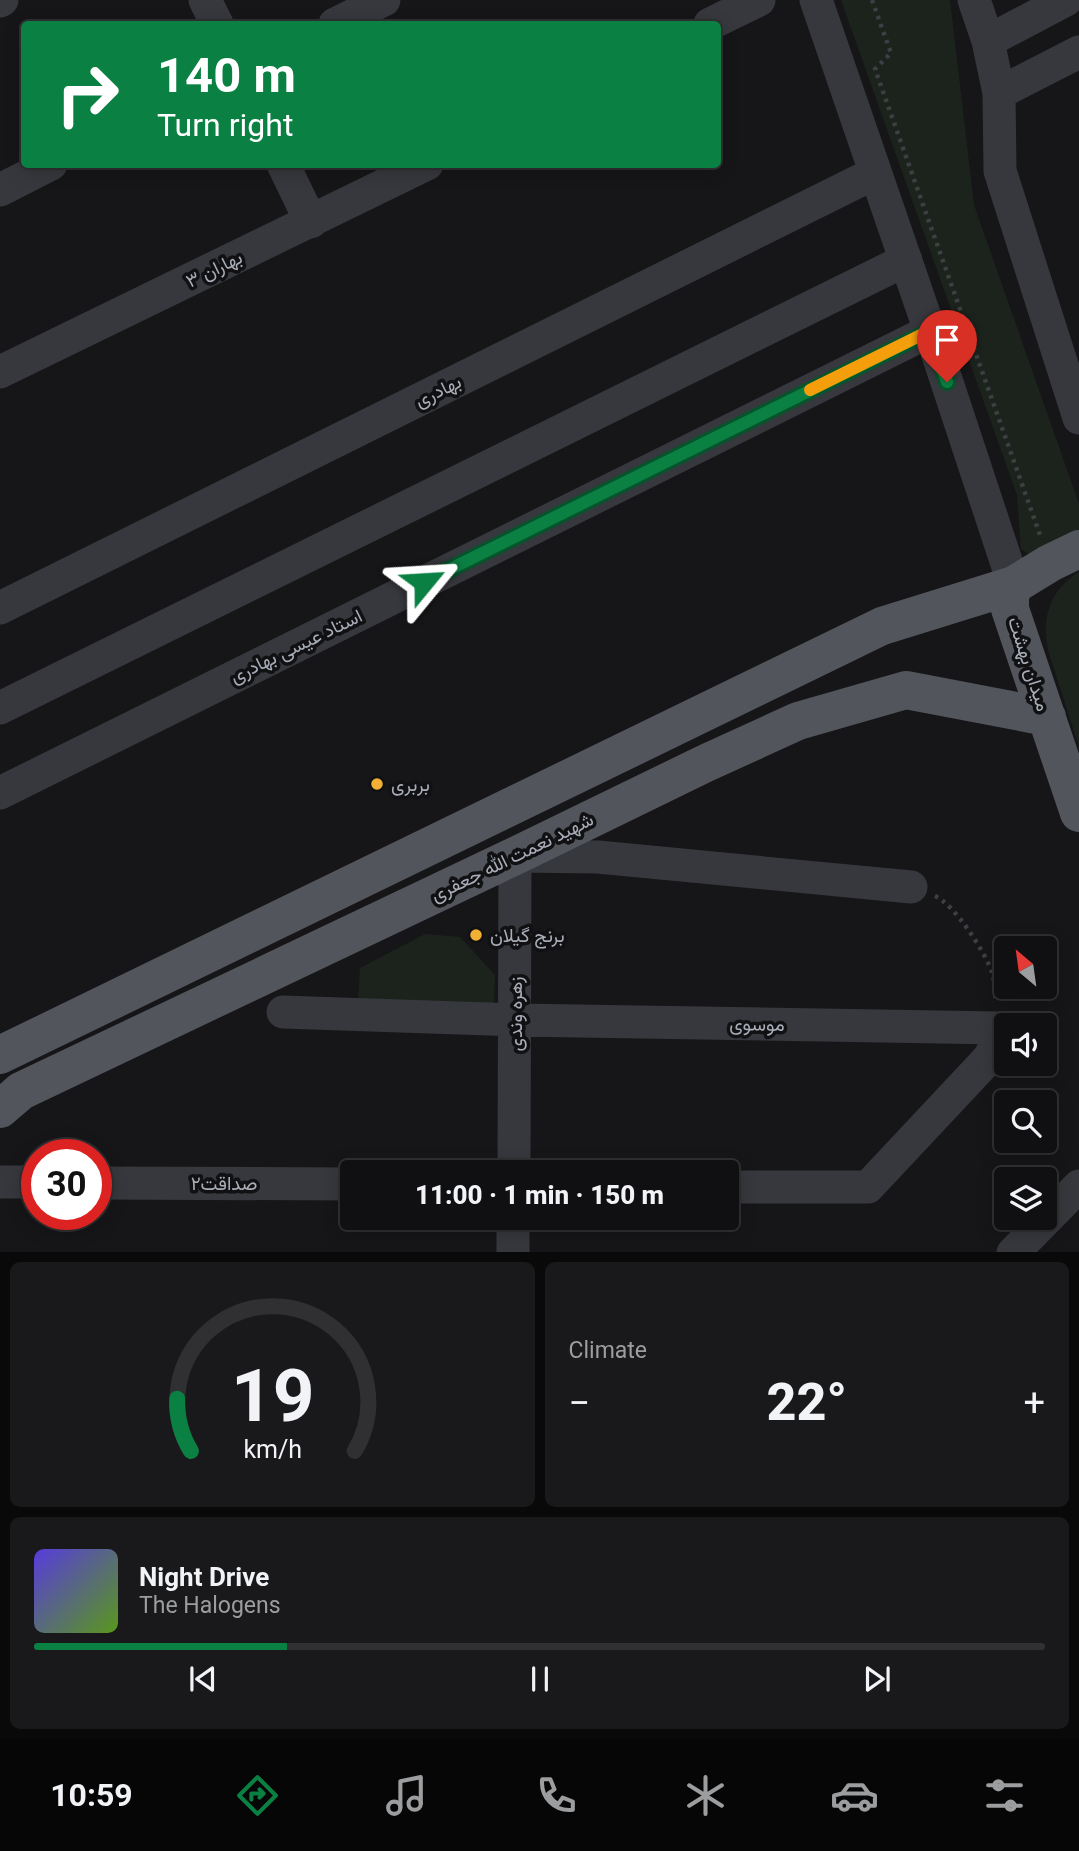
<!DOCTYPE html>
<meta charset="utf-8">
<style>
:root{--surface:#101012;--page:#19191b;--text:#f1f3f6;--muted:#9c9d9f;--line:#303032;--accent:#0b8043}
body{margin:0;font-family:Roboto,Vazirmatn,sans-serif;background:var(--page);color:var(--text);height:100vh;display:flex;flex-direction:column;font-size:26px;white-space:nowrap}
*{box-sizing:border-box;margin:0}
p{font-size:23px;color:var(--muted)}
.icon{flex:none;width:38px;height:38px;fill:none;stroke:currentColor;stroke-width:2;stroke-linecap:round;stroke-linejoin:round}
.map{position:relative;height:1252px;overflow:hidden}
.details{display:flex;flex-direction:column;gap:10px;padding:10px;background:#09090a;flex:1}
.details>*{flex:none}
.guide{position:absolute;left:21px;top:21px;width:700px;height:147px;border-radius:7px;box-shadow:0 4px 18px #0003,0 0 0 2px var(--line);background:#0b8043;color:#fff;overflow:hidden}
.needle{width:46px;rotate:331deg}
.controls{position:absolute;left:994px;top:936px;display:grid;gap:14px}
.controls a{display:grid;place-items:center;width:63px;height:63px;border-radius:7px;background:var(--surface);box-shadow:0 4px 18px #0003,0 0 0 2px var(--line);font-size:35px}
.speed{position:absolute;left:21px;top:1139px;display:flex;gap:14px;font-size:35px;font-weight:700;text-align:center}
.speed>*{display:grid;place-content:center;width:91px;height:91px;border-radius:50%;background:var(--surface);box-shadow:0 4px 18px #0003,0 0 0 2px var(--line);line-height:1}
.speed .limit{border:10px solid #d22;background:#fff;color:#111}
.pin{position:absolute;display:grid;place-items:center;width:60px;height:60px;color:#fff;margin:-72px -30px;border-radius:50% 50% 50% 0;rotate:-45deg;box-shadow:0 0 7px #0007}
.pin .icon{rotate:45deg}
.me{position:absolute;width:77px;margin:-38px;rotate:63deg;stroke-linejoin:round;filter:drop-shadow(0 0 5px #0008)}
.turn{display:flex;align-items:center;gap:24px;height:147px;padding:0 21px;font-size:32px}
.turn .icon{width:91px;height:91px;stroke-width:2.5}
.turn b{display:block;font-size:49px;line-height:60px}
.big{font-size:52px;font-weight:800;line-height:1.1}
.details .tile{flex:1;display:flex;flex-direction:column;justify-content:center;gap:10px;min-width:0;padding:0 24px;border-radius:10px;background:var(--page)}
.details .dial{align-items:center;gap:0}
.dial svg{height:182px;overflow:visible;fill:none;stroke:var(--line);stroke-width:7;stroke-linecap:round;text-anchor:middle}
.dial text{fill:var(--text);stroke:none}
.song{display:flex;align-items:center;gap:21px}
.cover{width:84px;height:84px;border-radius:10px;background:linear-gradient(135deg,hsl(250 70% 55%),hsl(90 70% 35%))}
.played{height:7px;border-radius:4px;background:linear-gradient(90deg,var(--accent) 25%,var(--line) 25%)}
.keys{display:flex;justify-content:space-around;direction:ltr}
.heat{display:flex;justify-content:space-between;align-items:center;font-size:38px;direction:ltr}
.details .tiles{flex:1;display:grid;gap:10px;grid-template-columns:1fr 1fr}
.tile:last-child{grid-column:span 2}
.trip{position:absolute;left:340px;top:1160px;width:399px;height:70px;border-radius:7px;background:var(--surface);box-shadow:0 4px 18px #0003,0 0 0 2px var(--line);font-weight:800;line-height:70px;text-align:center}
.tab-bar{display:flex;height:112px;justify-content:space-around;align-items:center;background:#060607;color:var(--muted)}
.tab-bar .icon{width:49px;height:49px}
.tab-bar .active{color:var(--accent)}
.tab-bar b{font-size:32px;color:var(--text)}
.map>svg:first-child{display:block}
</style>
<div class="map">
<svg width="1079" height="1253" viewBox="0 0 1079 1253">
<rect width="100%" height="100%" fill="#161618"/>
<!-- green -->
<path fill="#1c231d" d="M841,0h109l24,205 105,299v28l-47,24 -11,-7 -4,-54z
M1079,572v175l-31,-97c-6,-33 1,-59 31,-78z
M425,934l35,3 35,38 -1,29 -136,-2 2,-34z"/>
<g fill="none" stroke-linecap="round" stroke-linejoin="round">
<!-- path -->
<path stroke="#3d3f44" stroke-width="4.5" stroke-dasharray="3.5 5" stroke-linecap="butt" d="M872,0l19,53 -16,16 165,466
M935,896c19,8 50,56 57,76 3,8 2,19 4,28"/>
<!-- minor -->
<path stroke="#37383d" stroke-width="33" d="M205,0l12,24
M816,0l114,331 84,254
M974,0l14,41 11,52 1,78 79,247
M0,1l2,-1
M335,24l49,-24
M710,24l49,-24
M988,41l78,-41
M999,93l80,-41
M283,164l28,58
M0,190l51,-26
M0,372l427,-208
M0,608l875,-435
M0,708l906,-448
M0,793l930,-462
M283,1012l232,8 484,8 -2,15 -8,15 -121,129h-142
M514,1172l1,-316 83,1 313,30
M0,1182h37
M96,1183l256,1
M513,1253v-35
M1013,1253l66,-67"/>
<!-- major -->
<path stroke="#53555c" stroke-width="38" d="M1014,585l-4,11v13l69,204
M0,1055l882,-429 132,-41 36,-22 29,-14
M0,1109l21,-18 494,-235 191,-93 92,-42 108,-31 141,27"/>
</g>
<g fill="none" stroke-linecap="round" stroke-linejoin="round">
<!-- route casing -->
<g stroke="#07532c" stroke-width="18">
<path id="route" d="M424,582l506,-251 17,51"/>
</g>
<!-- route -->
<use href="#route" stroke="#0b8043" stroke-width="12"/>
<!-- slow -->
<path stroke="#f59e0b" stroke-width="12" d="M810,390l111,-55"/>
</g>
<!-- markers -->
<g fill="#f2b134" stroke="#111113" stroke-width="2.5">
<circle cx="377" cy="784" r="7"/>
<circle cx="476" cy="935" r="7"/>
</g>
<g text-anchor="middle" dominant-baseline="central" stroke-width="7" stroke-linejoin="round" paint-order="stroke">
<!-- street labels -->
<g font-size="19" fill="#a8adb8" stroke="#111113">
<text transform="translate(214 269) rotate(-26)">بهاران ۳</text>
<text transform="translate(438 391) rotate(-26)">بهادری</text>
<text transform="translate(296 646) rotate(-26)">استاد عیسی بهادری</text>
<text transform="translate(1029 664) rotate(72)">میدان بهشت</text>
<text transform="translate(512 857) rotate(-26)">شهید نعمت الله جعفری</text>
<text transform="translate(515 1014) rotate(-90)">زهره وندی</text>
<text transform="translate(757 1024) rotate(1)">موسوی</text>
<text x="224" y="1183">صداقت۲</text>
</g>
<!-- poi labels -->
<g font-size="19" fill="#a8adb8" stroke="#111113" text-anchor="start">
<text x="391" y="784">بربری</text>
<text x="490" y="935">برنج گیلان</text>
</g>
</g>
</svg>
<div class="controls">
<a><svg class="needle" viewBox="-14 -14 28 28"><path d="M0-13l5 13h-10z" fill="#e53935"/><path d="M0 13l5-13h-10z" fill="#9c9d9f"/></svg></a>
<a><svg class="icon" aria-label="sound" viewBox="0 0 24 24"><path d="M4 9h4l5-4v14l-5-4H4zM17 9q2 3 0 6"/></svg></a>
<a><svg class="icon" aria-label="search" viewBox="0 0 24 24"><circle cx="10" cy="10" r="6"/><path d="M15 15l6 6"/></svg></a>
<a><svg class="icon" aria-label="layers" viewBox="0 0 24 24"><path d="M12 4l9 5-9 5-9-5zM3 14l9 5 9-5"/></svg></a>
</div>
<div class="speed"><div class="limit">30</div></div>
<div class="pin" style="left:947px;top:382px;background:#d93025"><svg class="icon" aria-label="arrive" viewBox="0 0 24 24"><path d="M6 21V4h12l-3 4 3 4H6"/></svg></div>
<svg class="me" style="left:424px;top:582px" viewBox="-20 -20 40 40"><path d="M0-17L14 15 0 8-14 15z" fill="#0b8043" stroke="#fff" stroke-width="4"/></svg>
<div class="trip">11:00 · 1 min · 150 m</div>
<div class="guide">
<div class="turn"><svg class="icon" aria-label="right" viewBox="0 0 24 24"><path d="M7 20v-9h11M14 6l5 5-5 5"/></svg><div><b>140 m</b>Turn right</div></div>
</div>
</div>
<section class="details">
<div class="tiles">
<div class="tile dial"><svg viewBox="0 0 100 80">
<path d="M14 69A42 42 0 1 1 86 69"/>
<path d="M14 69A42 42 0 0 1 8 46" stroke="#0b8043"/>
<text x="50" y="56" font-size="32" font-weight="700">19</text>
<text x="50" y="72" font-size="11">km/h</text>
</svg></div>
<div class="tile"><p>Climate</p>
<div class="heat"><a>−</a><b class="big">22°</b><a>+</a></div>
</div>
<div class="tile">
<div class="song"><i class="cover"></i><div><b>Night Drive</b><p>The Halogens</p></div></div>
<div class="played"></div>
<div class="keys"><svg class="icon" aria-label="previous" viewBox="0 0 24 24"><path d="M18 5L8 12l10 7zM5 5v14"/></svg><svg class="icon" aria-label="pause" viewBox="0 0 24 24"><path d="M8 5v14M16 5v14"/></svg><svg class="icon" aria-label="next" viewBox="0 0 24 24"><path d="M6 5l10 7-10 7zM19 5v14"/></svg></div>
</div>
</div>
</section>
<nav class="tab-bar">
<b>10:59</b>
<svg class="icon active" aria-label="directions" viewBox="0 0 24 24"><path d="M12 3l9 9-9 9-9-9zM9 14v-3h6M13 9l2 2-2 2"/></svg>
<svg class="icon" aria-label="music" viewBox="0 0 24 24"><path d="M9 18V5l10-2v13"/><circle cx="6" cy="18" r="3"/><circle cx="16" cy="16" r="3"/></svg>
<svg class="icon" aria-label="phone" viewBox="0 0 24 24"><path d="M5 4h4l2 5-3 2q2 4 5 5l2-3 5 2v4C11 20 4 13 5 4z"/></svg>
<svg class="icon" aria-label="climate" viewBox="0 0 24 24"><path d="M12 3v18M4 7l16 10M4 17L20 7"/></svg>
<svg class="icon" aria-label="car" viewBox="0 0 24 24"><path d="M5 17H2v-5l4-1 3-4h7l3 4 3 1v5h-3M9 17h6M6 11h13"/><circle cx="7" cy="17" r="2"/><circle cx="17" cy="17" r="2"/></svg>
<svg class="icon" aria-label="filters" viewBox="0 0 24 24"><path d="M4 7h16M4 17h16"/><circle cx="9" cy="7" r="2"/><circle cx="15" cy="17" r="2"/></svg>
</nav>
